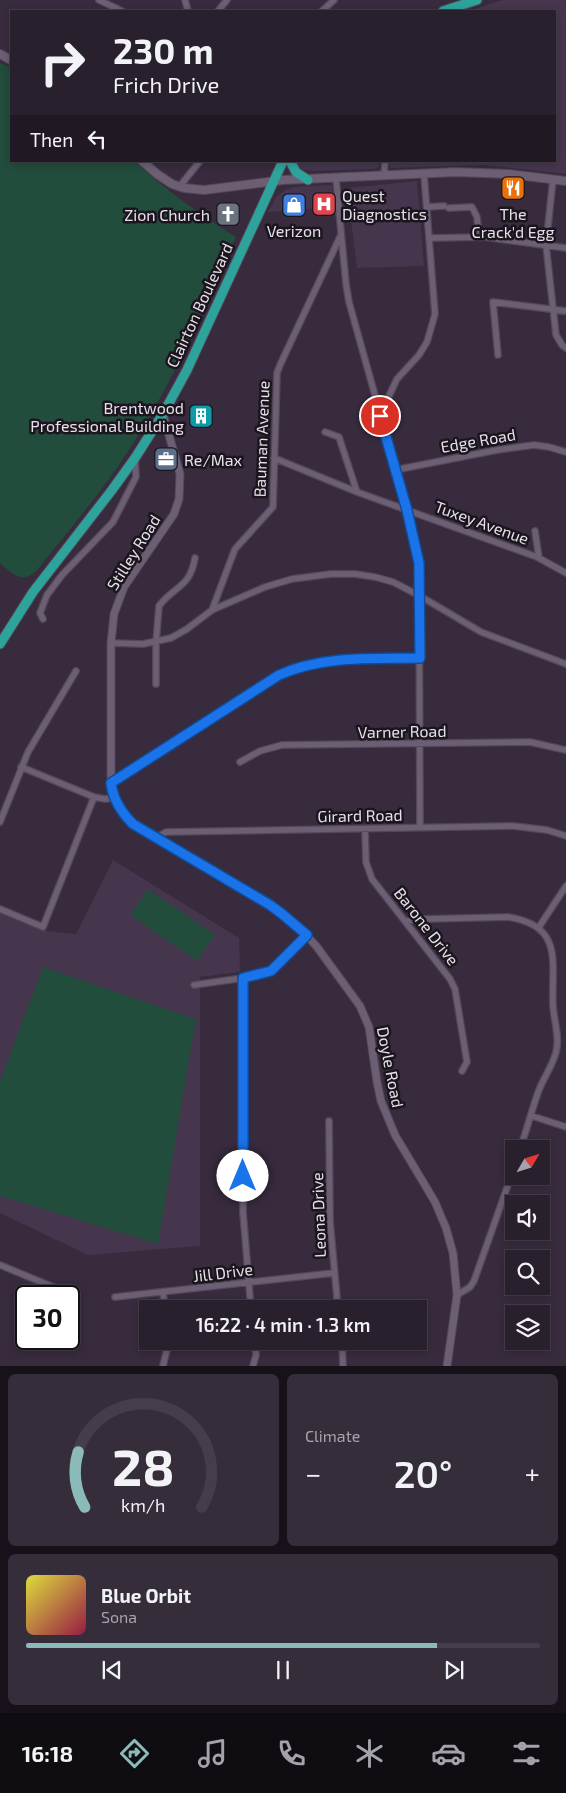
<!DOCTYPE html>
<meta charset="utf-8">
<style>
:root{--surface:#29202e;--page:#352d3a;--text:#f1f3f6;--muted:#a5a3aa;--line:#453e4a;--accent:#8bbbb9}
body{margin:0;font-family:"Exo 2",sans-serif;background:var(--page);color:var(--text);height:100vh;display:flex;flex-direction:column;font-size:19px;white-space:nowrap}
*{box-sizing:border-box;margin:0}
p{font-size:16px;color:var(--muted)}
.icon{flex:none;width:28px;height:28px;fill:none;stroke:currentColor;stroke-width:2;stroke-linecap:round;stroke-linejoin:round}
.map{position:relative;height:1366px;overflow:hidden}
.panel{display:flex;flex-direction:column;gap:8px;padding:8px;background:#171219;flex:1}
.panel>*{flex:none}
.guide{position:absolute;left:10px;top:10px;width:546px;height:152px;border-radius:0px;box-shadow:0 2px 8px #0003,0 0 0 1px var(--line);background:#29202e;color:var(--text);overflow:hidden}
.needle{width:32px;rotate:51deg}
.controls{position:absolute;left:505px;top:1140px;display:grid;gap:10px}
.controls a{display:grid;place-items:center;width:45px;height:45px;border-radius:0px;background:var(--surface);box-shadow:0 2px 8px #0003,0 0 0 1px var(--line);font-size:25px}
.speed{position:absolute;left:15px;top:1285px;display:flex;gap:10px;font-size:25px;font-weight:700;text-align:center}
.speed>*{display:grid;place-content:center;width:65px;height:65px;border-radius:50%;background:var(--surface);box-shadow:0 2px 8px #0003,0 0 0 1px var(--line);line-height:1}
.speed .limit{border:2px solid #111;border-radius:8px;background:#fff;color:#111}
.pin{position:absolute;display:grid;place-items:center;width:42px;height:42px;color:#fff;margin:-21px;border:2px solid #fff;border-radius:50%;box-shadow:0 1px 5px #0007}
.me{position:absolute;width:55px;margin:-28px;rotate:0deg;stroke-linejoin:round;filter:drop-shadow(0 0 4px #0008)}
.turn{display:flex;align-items:center;gap:18px;height:105px;padding:0 20px;font-size:22px}
.turn .icon{width:65px;height:65px;stroke-width:2.5}
.turn b{display:block;font-size:35px;line-height:42px}
.then{display:flex;align-items:center;height:48px;padding:0 20px;background:#0003;gap:10px;font-size:19px}
.big{font-size:38px;font-weight:600;line-height:1.1}
.panel .card{flex:1;display:flex;flex-direction:column;justify-content:center;gap:8px;min-width:0;padding:0 18px;border-radius:8px;background:var(--page)}
.panel .dial{align-items:center;gap:0}
.dial svg{height:130px;overflow:visible;fill:none;stroke:var(--line);stroke-width:7;stroke-linecap:round;text-anchor:middle}
.dial text{fill:var(--text);stroke:none}
.song{display:flex;align-items:center;gap:15px}
.cover{width:60px;height:60px;border-radius:8px;background:linear-gradient(135deg,hsl(60 70% 55%),hsl(340 70% 35%))}
.played{height:5px;border-radius:2px;background:linear-gradient(90deg,var(--accent) 80%,var(--line) 80%)}
.keys{display:flex;justify-content:space-around;direction:ltr}
.heat{display:flex;justify-content:space-between;align-items:center;font-size:28px;direction:ltr}
.panel .tiles{flex:1;display:grid;gap:8px;grid-template-columns:1fr 1fr}
.card:last-child{grid-column:span 2}
.trip{position:absolute;left:139px;top:1300px;width:288px;height:50px;border-radius:0px;background:var(--surface);box-shadow:0 2px 8px #0003,0 0 0 1px var(--line);font-weight:600;line-height:50px;text-align:center}
.dock{display:flex;height:80px;justify-content:space-around;align-items:center;background:#100d12;color:var(--muted)}
.dock .icon{width:35px;height:35px}
.dock .on{color:var(--accent)}
.dock b{font-size:22px;color:var(--text)}
.map>svg:first-child{display:block}
</style>
<div class="map">
<svg width="566" height="1366" viewBox="0 0 566 1366">
<rect width="100%" height="100%" fill="#372b3d"/>
<!-- built -->
<path fill="#45354d" d="M502,0h64v174l-82,-9 -94,3v-7h165v-150h-86z
M295,161h85l-1,6 -5,2 -62,2 -12,-2z
M417,181l7,85 -67,2 -10,-80z
M332,185l3,22 -67,5 8,-15 9,-7 9,-3z
M113,860l126,78 1,34 -40,5v269l-112,9 -88,-42v-300l46,18 30,3z"/>
<!-- green -->
<path fill="#224c3b" d="M0,63l11,5v93h123c32,29 65,53 102,76 -32,72 -63,146 -107,213 -27,42 -61,81 -92,120 -15,15 -24,4 -37,-7z
M148,889l67,46 -18,26 -67,-46z
M43,967l153,52 -38,225 -158,-48v-115z"/>
<g fill="none" stroke-linecap="round" stroke-linejoin="round">
<!-- minor casing -->
<g stroke="#524858" stroke-width="8">
<path id="minor" d="M99,0l23,11
M185,0l3,11
M218,11l9,-11
M322,11l12,-11
M384,176l1,-15
M336,179l10,105 3,18 58,208 12,53 1,264
M553,179l-7,66 10,90 6,10 4,3
M180,186l20,-25
M427,207l17,-1
M449,208l23,-1 5,10 2,20
M430,238l55,-1 81,11
M498,355l-5,-53 73,9
M380,415l17,-36 22,-24 8,-13 8,-28 -11,-140
M325,432l14,5 18,55
M274,458l83,34 180,65 29,16
M395,470l102,-20 37,-5 15,2 17,5
M535,531l4,27
M212,610l23,-61 38,-42 4,-134 3,-8 60,-128
M43,619l-3,-6 7,-18 15,-20 51,-53 23,-45 -1,-19
M111,643l32,1 28,-6 16,-9 25,-19 53,-23 27,-8 39,-5h24l20,3 18,5 27,14 61,36 85,32
M156,684v-41l3,-37c15,-20 31,-18 36,-48
M240,762l20,-11 22,-6 248,-3 36,8
M21,767l73,30 11,2 9,-1
M111,783l168,-108c45,-20 93,-16 141,-17
M0,822l28,-70 48,-81
M365,829l1,33 6,17 78,100 5,10 12,73 -5,9
M156,838l10,-6 347,-6 34,4 19,6
M0,909l43,18 51,-130
M406,921l19,-2 83,-2c57,9 43,46 45,89 1,15 7,31 3,46 -3,13 -12,25 -17,38 -7,19 -12,39 -19,59
M539,927l27,-41
M194,985l49,-7
M532,1116l34,11
M329,1121l1,100 8,88
M0,1265l63,26
M163,1292l2,17
M457,1295l13,-8 4,-6 40,-113
M115,1297l219,-24
M251,1309l-8,-97v-234l28,-7 36,-36
M342,1341l1,25
M163,1366l6,-25
M253,1366l3,-11 -1,-14"/>
</g>
<!-- tertiary casing -->
<g stroke="#524858" stroke-width="9">
<path id="tertiary" d="M163,414l17,60 -1,25 -5,15 -50,73 -10,27 -3,29v140c2,17 10,29 22,41l148,89 18,14 18,20 43,59 9,21 8,55 4,19 14,34 40,67 11,26 7,25 4,42 -10,71"/>
</g>
<!-- secondary casing -->
<g stroke="#524858" stroke-width="10">
<path id="secondary" d="M0,54l11,6
M142,161l15,13 15,10 12,4 20,2 79,-10 173,-8 53,2 57,7"/>
</g>
<!-- trunk casing -->
<g stroke="#524858" stroke-width="11">
<path id="trunk" d="M443,11l34,-11
M290,161l6,11 12,8
M0,644l33,-52 79,-102 23,-32 28,-44 24,-44 96,-209"/>
</g>
<!-- minor -->
<use href="#minor" stroke="#6c5e73" stroke-width="5.5"/>
<!-- tertiary -->
<use href="#tertiary" stroke="#6c5e73" stroke-width="7"/>
<!-- secondary -->
<use href="#secondary" stroke="#6c5e73" stroke-width="8"/>
<!-- trunk -->
<use href="#trunk" stroke="#2ea39b" stroke-width="9"/>
</g>
<g fill="none" stroke-linecap="round" stroke-linejoin="round">
<!-- route casing -->
<g stroke="#114b97" stroke-width="12">
<path id="route" d="M243,1176v-198l28,-7 36,-36 -26,-22 -11,-8 -137,-81c-12,-12 -20,-24 -22,-41l168,-108c45,-20 93,-16 141,-17l-1,-95 -12,-53 -27,-94"/>
</g>
<!-- route -->
<use href="#route" stroke="#1a73e8" stroke-width="9"/>
</g>
<!-- icons -->
<defs>
<g id="restaurant-square" transform="scale(1.25)"><rect x="-9" y="-9" width="18" height="18" rx="4" fill="#e8710a" stroke="#1b161e"/><path d="M-5-6h1v4h1v-4h1v4h1v-4h1v5L-1.5 .5V6h-2V.5L-5-1ZM5-6V6H3V1.5H1.5Q1.5-4 5-6Z" fill="#fff"/></g>
<g id="hospital-square" transform="scale(1.25)"><rect x="-9" y="-9" width="18" height="18" rx="4" fill="#e0444e" stroke="#1b161e"/><path d="M-5-5h3v3.5h4V-5h3V5h-3V1.5h-4V5h-3Z" fill="#fff"/></g>
<g id="shop-square" transform="scale(1.25)"><rect x="-9" y="-9" width="18" height="18" rx="4" fill="#3f7fe0" stroke="#1b161e"/><path d="M-5-2.5h2.3a2.7 3.5 0 0 1 5.4 0H5L5.5 6h-11ZM-1.5-2.5h3a1.5 2.3 0 0 0-3 0Z" fill="#fff"/></g>
<g id="church-square" transform="scale(1.25)"><rect x="-9" y="-9" width="18" height="18" rx="4" fill="#6b7280" stroke="#1b161e"/><path d="M-1.2-6h2.4v3.5h3.3v2.4h-3.3V6h-2.4V-.1h-3.3v-2.4h3.3Z" fill="#fff"/></g>
<g id="building-square" transform="scale(1.25)"><rect x="-9" y="-9" width="18" height="18" rx="4" fill="#0f9aa8" stroke="#1b161e"/><path d="M-4-6H4V6H1V3H-1V6H-4ZM-2.5-4.3h1.7v1.8h-1.7ZM.8-4.3h1.7v1.8H.8ZM-2.5-1h1.7V.8h-1.7ZM.8-1h1.7V.8H.8Z" fill="#fff"/></g>
<g id="office-square" transform="scale(1.25)"><rect x="-9" y="-9" width="18" height="18" rx="4" fill="#5c6f8a" stroke="#1b161e"/><path d="M-6-3h4V-5.5h4V-3h4V5H-6ZM-1-4.5V-3h2v-1.5ZM-6 0V1H6V0Z" fill="#fff"/></g>
</defs>
<g fill-rule="evenodd">
<use href="#restaurant-square" x="513" y="188"/>
<use href="#hospital-square" x="324" y="204"/>
<use href="#shop-square" x="294" y="205"/>
<use href="#church-square" x="228" y="214"/>
<use href="#building-square" x="201" y="416"/>
<use href="#office-square" x="166" y="459"/>
</g>
<g text-anchor="middle" dominant-baseline="central" stroke-width="5" stroke-linejoin="round" paint-order="stroke">
<!-- poi labels -->
<g font-size="16" fill="#e7dfeb" stroke="#1b161e" text-anchor="start">
<text x="342" y="195">Quest<tspan x="342" dy="18">Diagnostics</tspan></text>
<text x="513" y="213" text-anchor="middle">The<tspan x="513" dy="18">Crack'd Egg</tspan></text>
<text x="210" y="214" text-anchor="end">Zion Church</text>
<text x="294" y="230" text-anchor="middle">Verizon</text>
<text x="184" y="407" text-anchor="end">Brentwood<tspan x="184" dy="18">Professional Building</tspan></text>
<text x="184" y="459">Re/Max</text>
</g>
<!-- street labels -->
<g font-size="16" fill="#e7dfeb" stroke="#1b161e">
<text transform="translate(199 305) rotate(-65)">Clairton Boulevard</text>
<text transform="translate(261 439) rotate(-88)">Bauman Avenue</text>
<text transform="translate(478 440) rotate(-10)">Edge Road</text>
<text transform="translate(482 522) rotate(20)">Tuxey Avenue</text>
<text transform="translate(133 552) rotate(-58)">Stilley Road</text>
<text transform="translate(402 731) rotate(-1)">Varner Road</text>
<text transform="translate(360 815) rotate(-1)">Girard Road</text>
<text transform="translate(427 926) rotate(52)">Barone Drive</text>
<text transform="translate(391 1067) rotate(79)">Doyle Road</text>
<text transform="translate(318 1215) rotate(-92)">Leona Drive</text>
<text transform="translate(223 1272) rotate(-7)">Jill Drive</text>
</g>
</g>
</svg>
<div class="controls">
<a><svg class="needle" viewBox="-14 -14 28 28"><path d="M0-13l5 13h-10z" fill="#e53935"/><path d="M0 13l5-13h-10z" fill="#a5a3aa"/></svg></a>
<a><svg class="icon" aria-label="sound" viewBox="0 0 24 24"><path d="M4 9h4l5-4v14l-5-4H4zM17 9q2 3 0 6"/></svg></a>
<a><svg class="icon" aria-label="search" viewBox="0 0 24 24"><circle cx="10" cy="10" r="6"/><path d="M15 15l6 6"/></svg></a>
<a><svg class="icon" aria-label="layers" viewBox="0 0 24 24"><path d="M12 4l9 5-9 5-9-5zM3 14l9 5 9-5"/></svg></a>
</div>
<div class="speed"><div class="limit">30</div></div>
<div class="pin" style="left:380px;top:416px;background:#d93025"><svg class="icon" aria-label="arrive" viewBox="0 0 24 24"><path d="M6 21V4h12l-3 4 3 4H6"/></svg></div>
<svg class="me" style="left:243px;top:1176px" viewBox="-20 -20 40 40"><circle r="19" fill="#fff"/><path d="M0-13L10 11 0 6-10 11z" fill="#1a73e8"/></svg>
<div class="trip">16:22 · 4 min · 1.3 km</div>
<div class="guide">
<div class="turn"><svg class="icon" aria-label="right" viewBox="0 0 24 24"><path d="M7 20v-9h11M14 6l5 5-5 5"/></svg><div><b>230 m</b>Frich Drive</div></div>
<div class="then">Then<svg class="icon" aria-label="left" viewBox="0 0 24 24"><path d="M17 20v-9H6M10 6l-5 5 5 5"/></svg></div>
</div>
</div>
<section class="panel">
<div class="tiles">
<div class="card dial"><svg viewBox="0 0 100 80">
<path d="M14 69A42 42 0 1 1 86 69"/>
<path d="M14 69A42 42 0 0 1 10 35" stroke="#8bbbb9"/>
<text x="50" y="56" font-size="32" font-weight="700">28</text>
<text x="50" y="72" font-size="11">km/h</text>
</svg></div>
<div class="card"><p>Climate</p>
<div class="heat"><a>−</a><b class="big">20°</b><a>+</a></div>
</div>
<div class="card">
<div class="song"><i class="cover"></i><div><b>Blue Orbit</b><p>Sona</p></div></div>
<div class="played"></div>
<div class="keys"><svg class="icon" aria-label="previous" viewBox="0 0 24 24"><path d="M18 5L8 12l10 7zM5 5v14"/></svg><svg class="icon" aria-label="pause" viewBox="0 0 24 24"><path d="M8 5v14M16 5v14"/></svg><svg class="icon" aria-label="next" viewBox="0 0 24 24"><path d="M6 5l10 7-10 7zM19 5v14"/></svg></div>
</div>
</div>
</section>
<nav class="dock">
<b>16:18</b>
<svg class="icon on" aria-label="directions" viewBox="0 0 24 24"><path d="M12 3l9 9-9 9-9-9zM9 14v-3h6M13 9l2 2-2 2"/></svg>
<svg class="icon" aria-label="music" viewBox="0 0 24 24"><path d="M9 18V5l10-2v13"/><circle cx="6" cy="18" r="3"/><circle cx="16" cy="16" r="3"/></svg>
<svg class="icon" aria-label="phone" viewBox="0 0 24 24"><path d="M5 4h4l2 5-3 2q2 4 5 5l2-3 5 2v4C11 20 4 13 5 4z"/></svg>
<svg class="icon" aria-label="climate" viewBox="0 0 24 24"><path d="M12 3v18M4 7l16 10M4 17L20 7"/></svg>
<svg class="icon" aria-label="car" viewBox="0 0 24 24"><path d="M5 17H2v-5l4-1 3-4h7l3 4 3 1v5h-3M9 17h6M6 11h13"/><circle cx="7" cy="17" r="2"/><circle cx="17" cy="17" r="2"/></svg>
<svg class="icon" aria-label="filters" viewBox="0 0 24 24"><path d="M4 7h16M4 17h16"/><circle cx="9" cy="7" r="2"/><circle cx="15" cy="17" r="2"/></svg>
</nav>
